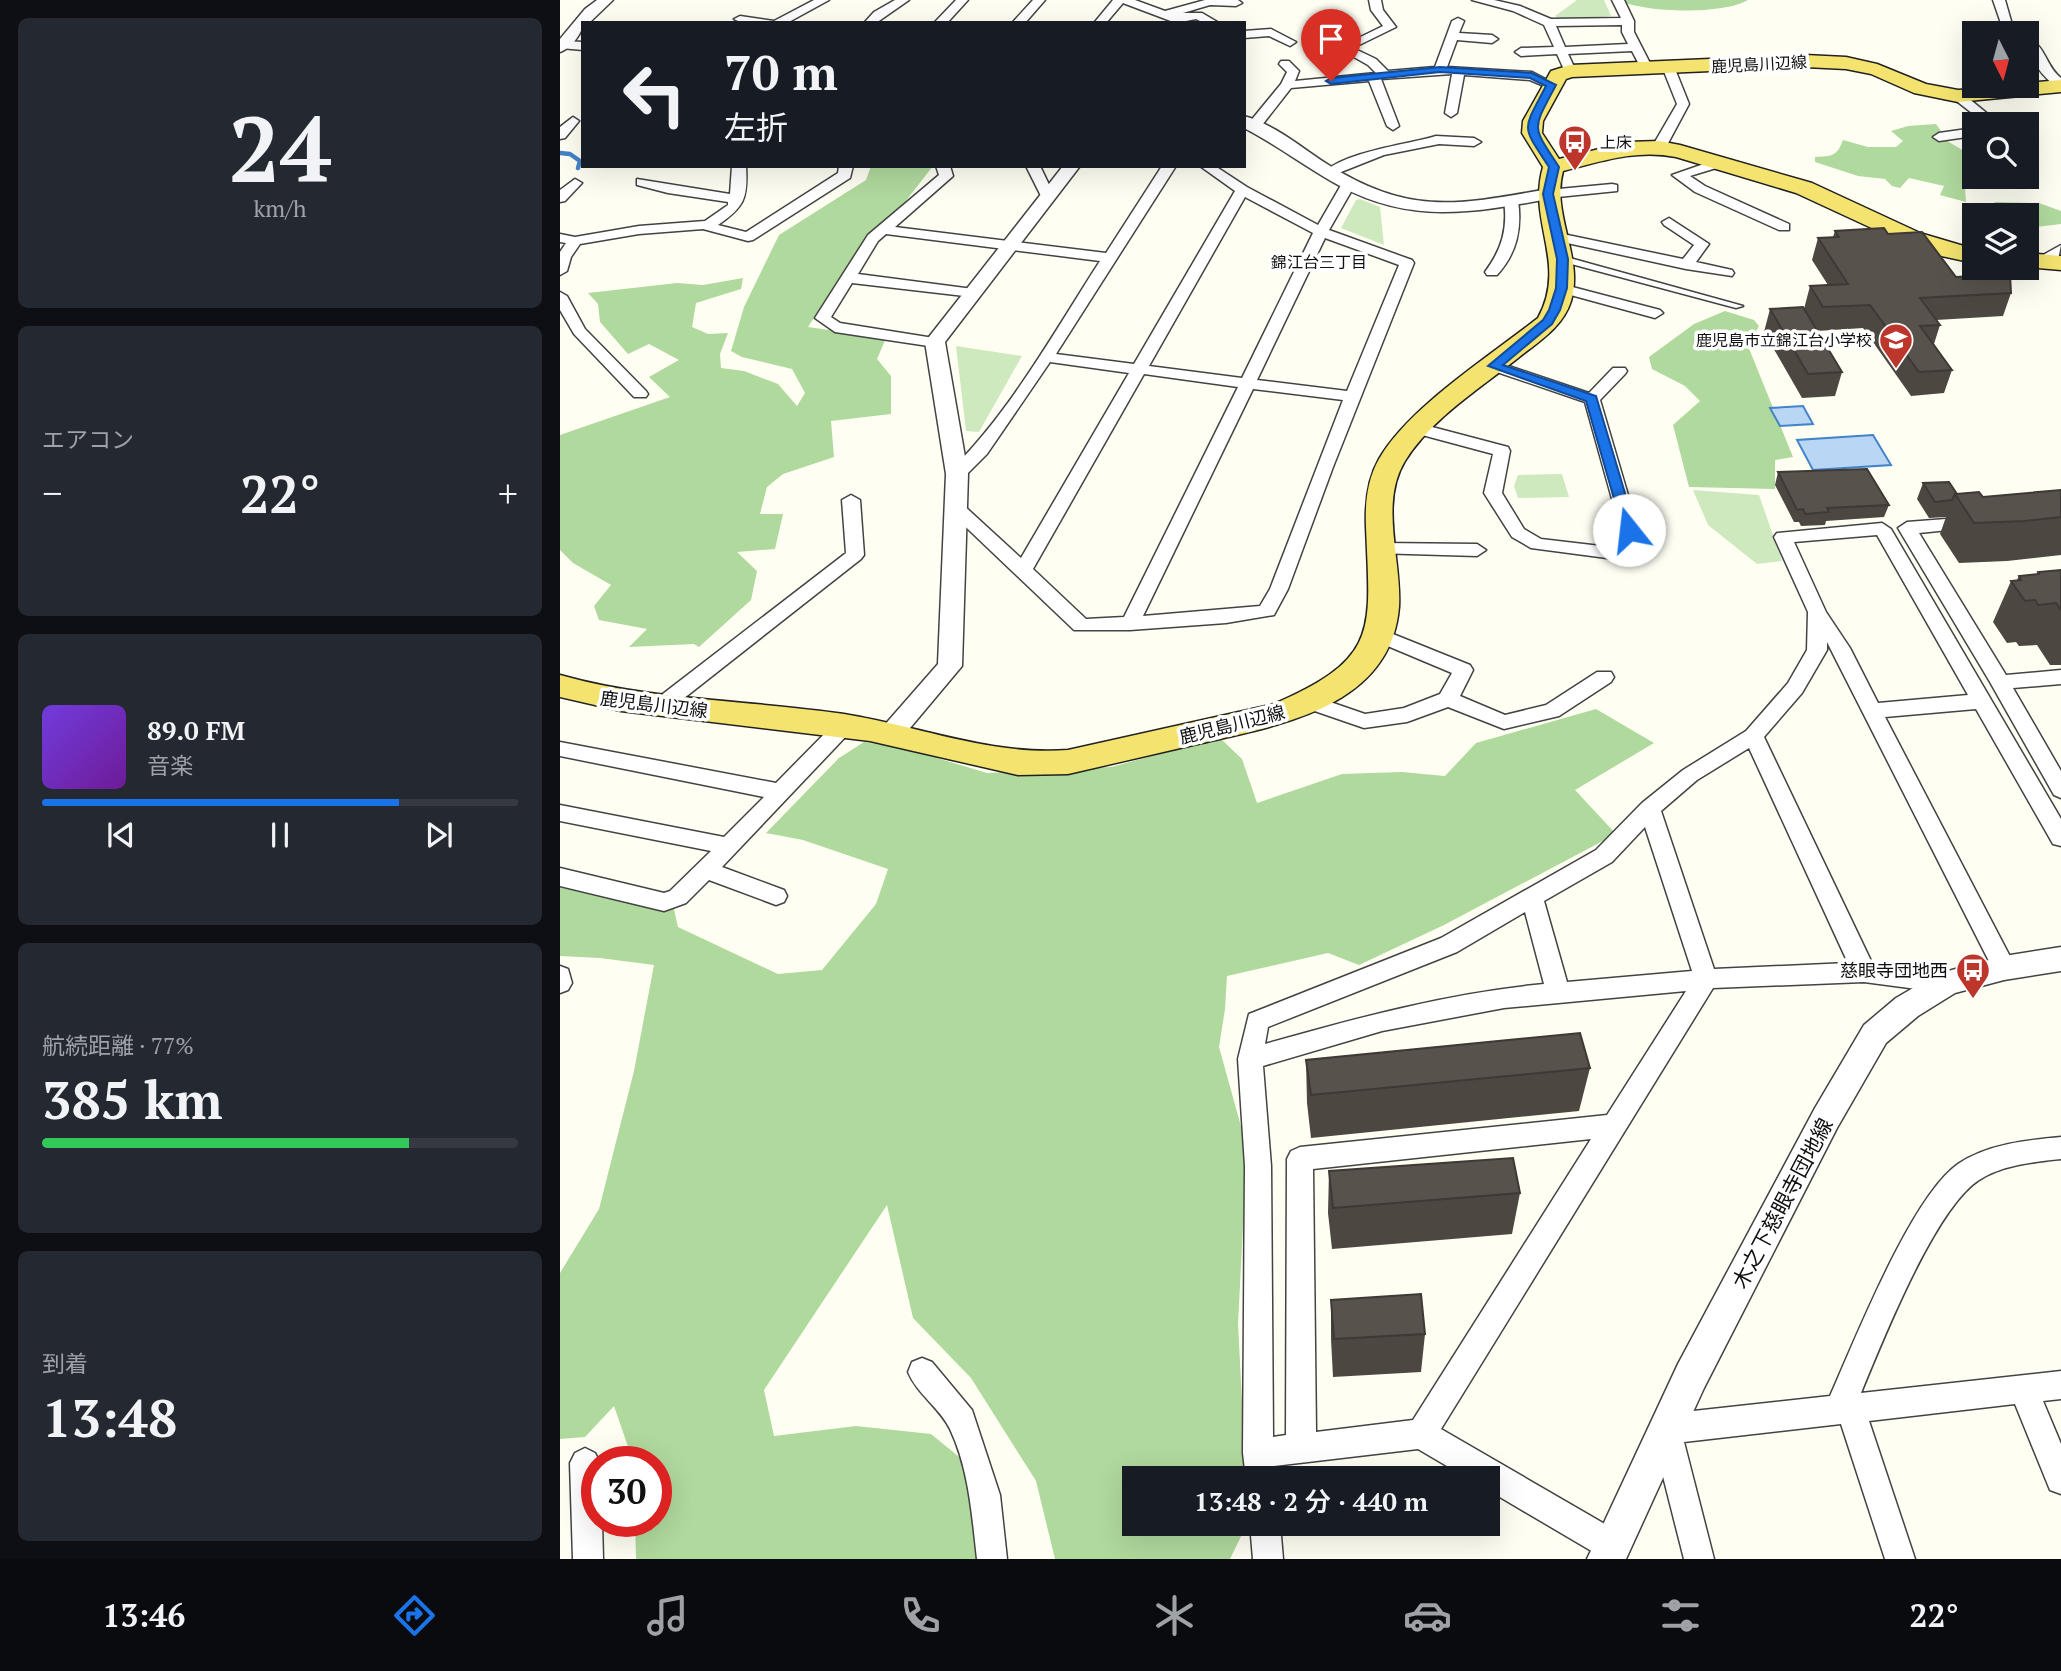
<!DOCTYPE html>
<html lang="ja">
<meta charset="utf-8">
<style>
:root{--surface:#171b24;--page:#242831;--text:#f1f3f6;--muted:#9ea1a6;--line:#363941;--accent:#1a73e8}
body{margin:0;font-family:"PT Serif","Noto Sans JP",serif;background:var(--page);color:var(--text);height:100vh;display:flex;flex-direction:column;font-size:26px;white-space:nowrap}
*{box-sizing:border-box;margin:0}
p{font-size:23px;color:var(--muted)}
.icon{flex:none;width:38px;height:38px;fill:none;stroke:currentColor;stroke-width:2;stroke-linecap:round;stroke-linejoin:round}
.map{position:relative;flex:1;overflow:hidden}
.panel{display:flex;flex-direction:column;gap:18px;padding:18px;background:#0d0f14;width:560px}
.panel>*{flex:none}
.top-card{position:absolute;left:21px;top:21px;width:665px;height:147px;border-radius:0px;box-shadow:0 7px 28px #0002;background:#171b24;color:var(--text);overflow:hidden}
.needle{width:46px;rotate:174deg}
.fabs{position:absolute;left:1402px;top:21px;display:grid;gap:14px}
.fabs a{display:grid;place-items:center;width:77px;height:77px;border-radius:0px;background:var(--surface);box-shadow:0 7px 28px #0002;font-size:35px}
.speed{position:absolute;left:21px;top:1446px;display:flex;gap:14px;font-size:35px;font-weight:700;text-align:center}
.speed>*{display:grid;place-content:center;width:91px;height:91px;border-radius:50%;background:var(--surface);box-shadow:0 7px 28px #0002;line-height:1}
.speed .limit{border:10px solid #d22;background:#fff;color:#111}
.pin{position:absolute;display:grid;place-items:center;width:60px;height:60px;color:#fff;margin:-72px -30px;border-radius:50% 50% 50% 0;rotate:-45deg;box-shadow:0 0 7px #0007}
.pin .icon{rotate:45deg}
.me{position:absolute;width:77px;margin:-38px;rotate:344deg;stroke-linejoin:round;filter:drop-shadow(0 0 5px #0008)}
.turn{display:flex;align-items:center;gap:24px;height:147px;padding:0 28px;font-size:32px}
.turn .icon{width:91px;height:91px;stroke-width:2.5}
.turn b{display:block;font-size:49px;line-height:60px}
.big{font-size:52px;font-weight:600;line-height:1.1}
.panel .widget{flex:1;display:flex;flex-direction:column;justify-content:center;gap:10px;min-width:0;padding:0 24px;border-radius:10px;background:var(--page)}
.panel .dial{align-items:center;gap:0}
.dial b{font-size:91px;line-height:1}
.song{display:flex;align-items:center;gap:21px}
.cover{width:84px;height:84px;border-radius:10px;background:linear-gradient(135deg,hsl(260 70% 55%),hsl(280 70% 35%))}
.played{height:7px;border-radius:4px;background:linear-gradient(90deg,var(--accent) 75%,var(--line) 75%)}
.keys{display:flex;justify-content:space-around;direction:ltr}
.heat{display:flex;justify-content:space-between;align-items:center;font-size:38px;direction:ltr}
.charge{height:10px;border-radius:5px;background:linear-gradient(90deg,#34c759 77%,var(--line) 0)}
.trip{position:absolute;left:562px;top:1466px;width:378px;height:70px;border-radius:0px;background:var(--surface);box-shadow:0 7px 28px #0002;font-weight:600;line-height:70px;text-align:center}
.menu{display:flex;height:112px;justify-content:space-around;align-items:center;background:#090b0e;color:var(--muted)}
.menu .icon{width:49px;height:49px}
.menu .selected{color:var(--accent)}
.menu b{font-size:32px;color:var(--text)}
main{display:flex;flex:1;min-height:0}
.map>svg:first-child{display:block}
</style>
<main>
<section class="panel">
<div class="widget dial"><b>24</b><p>km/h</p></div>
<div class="widget"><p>エアコン</p>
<div class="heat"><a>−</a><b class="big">22°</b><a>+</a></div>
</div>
<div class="widget">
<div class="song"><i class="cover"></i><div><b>89.0 FM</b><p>音楽</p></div></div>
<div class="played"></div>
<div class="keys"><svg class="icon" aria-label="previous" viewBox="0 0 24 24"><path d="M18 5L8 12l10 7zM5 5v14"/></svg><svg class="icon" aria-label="pause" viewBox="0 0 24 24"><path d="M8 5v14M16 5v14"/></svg><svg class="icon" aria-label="next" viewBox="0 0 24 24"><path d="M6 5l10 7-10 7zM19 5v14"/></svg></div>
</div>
<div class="widget"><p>航続距離 · 77%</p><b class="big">385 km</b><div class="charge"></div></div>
<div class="widget"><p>到着</p><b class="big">13:48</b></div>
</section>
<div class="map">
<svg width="1501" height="1559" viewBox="0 0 1501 1559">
<rect width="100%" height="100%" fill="#fffef3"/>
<!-- green -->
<path fill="#cee9bd" d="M1017,0h27l7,16 -52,3 -4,-3z
M800,199l20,8 4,38 -43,-17 15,-28z
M396,346l66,10 -43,76 -13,-1z
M1002,474l7,23 -51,1 -4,-12 4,-11z
M1133,490l66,5 23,66 -25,3 -49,-39z"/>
<!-- forest -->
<path fill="#b0d99d" d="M1058,0h130c-26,15 -103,13 -130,0z
M1376,124l13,18 25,15v20h6l-15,9 1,16 -26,-7 4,-9 -35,-8 -9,10 -8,-2 -7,-7 -27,-3 -43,-14v-5c16,-1 22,0 28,-17l25,7h28l7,-6 -12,-10 17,-5z
M311,166h62l-35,45 -33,27 -57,89 78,11 -9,21 14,17v38l-60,7 3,36 -51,17 -16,13 -7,27h23l-8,35 -38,3 20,19 -6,29 -52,47 -5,-3 -65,3 18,-18 -48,-9 -5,-14 17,-21 -38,-22 -13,-13v-115l110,-38 -21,-20 30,-17 -30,-16 -21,10 -28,-32 -2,-18 -10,-11 89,-10 26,2 40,-7 -2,11 -45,14 -4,24 16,7 20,-1 -8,21 1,14 23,3 34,13 19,22 8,-13 -13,-24 -50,-12 -11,-6 13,-44 35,-72 87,-55z
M1435,202l44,1 22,8v13l-34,4 -1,-13h-28l-6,-4z
M1165,311l29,9 5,6 -11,20 45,111 -18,3v29l-86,-2 -16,-62 27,-24 -15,-15 -33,-17 -3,-12 45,-33z
M1036,709l58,34 -79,47 41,44 -172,91 -85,40 -31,-12 -101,23 -2,33 -6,38 28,101 -9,176 8,155h-112v45h113l-17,35h-175l-19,-78 -65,-103 -58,-60 -26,-113 -123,185 10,46 82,-10 75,8 48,39 5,86h-348l-1,-38h21v-60h-23l-19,-55 -29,31 -25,2v-166l39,-64 35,-138 20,-106 -54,-7 -40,-2v-71l113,20 5,22 100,47 44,-4 54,-66 12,-35 -85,-29 -37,-7 73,-75 25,-16 43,7 80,24 124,-6 109,-29 22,21 15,44 85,-29 60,-2 43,4 31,-33z"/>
<!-- water -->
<path fill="#b9d7f5" stroke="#4283c9" stroke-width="2" d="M1243,406l10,18 -33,2 -10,-18z
M1313,435l18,30 -78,5 -16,-30z"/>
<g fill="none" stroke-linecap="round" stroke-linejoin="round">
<!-- stream -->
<path stroke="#4283c9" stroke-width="4.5" d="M0,153l10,1 10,7 -2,7"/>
<!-- service casing -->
<g stroke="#434343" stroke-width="3">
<path id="service" d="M1000,257h6l177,49 -7,2 -176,-47z"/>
</g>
<!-- minor casing -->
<g stroke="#434343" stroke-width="3">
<path id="minor" d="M254,0h15l-42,23h-45l-8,-4 6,-3 34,5z
M335,0h14l-33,23h-12l10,-11z
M396,0h12l-21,23h-13z
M473,0h12l-20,23h-13z
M553,0h22l30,11 40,-11h33l4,3 -6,3 -26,-1 -27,8h19l17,10h-15l-8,-4 -20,4 -53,-20 -17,20h-12z
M809,0h12l2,10 13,17 -43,21 23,11 12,12 47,-4 17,-46 6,-3 6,3 -5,12 33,2 6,4 -6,4 -35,-3 -10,27 85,5 25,13 -6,4 -21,-9 -66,-5 -7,38 -6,4 -6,-4 7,-39 -71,5 18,47 -6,4 -6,-4 -18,-45 -78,7 -32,41h-10v-6l32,-39 6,-12 -8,-8 2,-3h8l10,10 -4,10 81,-8 -8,-8 -30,-17 45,-22 -12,-16z
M912,0h22l26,6 31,13 70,-1 -9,-18h12l10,21v11l19,37 -10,3 -11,-21 -64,3 8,17 -10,3 -9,-20 -36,2 -6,-4 6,-4 33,-1 -10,-22 -31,-14zM1062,25v7l6,12 -63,3 -9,-21z
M1433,0h12l8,28 5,5 -14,-1z
M711,29l25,13 -6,4 -21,-10 -25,2v-7z
M1466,38c20,6 19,28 35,40v10c-17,-6 -35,-34 -35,-50z
M4,41l19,1v8l-23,-2v-6z
M1109,65l6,4 14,35 -23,43 -7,4 -7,-4 25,-43 -14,-35z
M1398,92l4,1 38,31h-14l-32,-25v-6z
M13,117l6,4 -14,17 -5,1v-12z
M1414,128v8l-35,5 -6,-4 6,-4z
M876,136l38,2 7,4 -7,4 -35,-2 -55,11 -53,21 -7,-4c24,-21 82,-27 112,-36z
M1161,158l5,1v6l-36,11 15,10 84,38v6h-10l-84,-38 -23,-17z
M172,166h14c2,33 -2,41 -28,59l28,7 92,-59 1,-7h14l-3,12 -97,62 -5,1 -45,-12 -64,5 -59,10 -9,13 -4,14 -7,4v-23l6,-9 -6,-1v-8l15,3 64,-11 66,-5 23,-16v-3l-60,-9 -31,-8v-6l93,15z
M376,166h14l3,10 -58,51 211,26 56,-87h14l-120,188 78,10 101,-173 -35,-25h15l32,21 71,38 26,-45h10l2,3 -27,47 83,30 2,3 -81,204 -45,122 -14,26 -48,8 -96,7h-56l-125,-119 -3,-4 3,-4h12l60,55 108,-185 -79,-11 -63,92 -24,24h-12l-3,-4 3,-4c60,-59 103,-138 149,-209l-214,-27 -8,7 -20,33 115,15 7,4 -7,4 -121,-14 -21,34 9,6 100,16 3,3 -3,3 -5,2 -100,-15 -20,-14 53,-83 71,-60zM685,197l68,36 -71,145 -93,-12zM765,238l74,27 -52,126 -90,-11zM584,374l94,13 -114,230 -38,2 -53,-50zM693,389l90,11 -73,189 -10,17 -117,10z
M466,166h14l14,29 -2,3h-10z
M15,179l7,4 -17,18 -5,1v-12z
M1052,184l5,1v6l-69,7 -7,-4 7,-4z
M951,196l7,4c4,29 -1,53 -21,75h-10l-2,-3c17,-23 23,-43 19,-72z
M1109,218l40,26 -13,18 36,8 2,3 -2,3 -46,-7 -128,-28 -7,-4 7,-4 125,26 11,-14 -30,-20 -2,-3z
M1501,245l-4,20h-10l-4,-10z
M1001,284l99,26 3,3 -8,5 -99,-27 -2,-3 2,-3z
M0,292l7,4 18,33 61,62 2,3 -2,3h-12l-60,-63 -14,-24z
M934,361l95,32 24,-25h12l2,3 -2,3 -25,26 46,156 -3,4 -6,2 -106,-14 -19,-11 -28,-44 9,-39 -82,-22 -2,-4 8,-5 91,24 2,4 -8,42 22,36 17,10 85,10 -41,-147 -97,-33 -2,-3z
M291,495l9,5 4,55 -3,4 -192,151h-14l-3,-5 3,-5 191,-147 -4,-53z
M1412,517l9,6 -3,4 -59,6 87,142 55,-5v14l-48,4 48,83v27l-7,-3 -64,-113 -92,-154 9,-6z
M1322,523l9,6 170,290v27l-8,-2 -77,-135 -91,8 131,251 -4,7 -8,3 -8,-3 -169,-333v8l-25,43 -38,44 108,226 75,10 8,3 4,7 -4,7 -8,3 -83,-11 -151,6 -272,441 181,105 4,11 -4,11 -8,3 -14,-3 -112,-66v-11h-19l-51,-30 -144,17 2,13h-30l-3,-26 2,-287 -7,-107 11,-45 192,-76 155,-88 46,-47 41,-33 63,-39 42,-48 19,-33 1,-38 -34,-75 3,-4zM1317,535l91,160 -90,8 -28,-55 -24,-36 -32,-70zM1189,748l99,215 -134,6 -53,-158 36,-31zM1085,827l47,144 -125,11 -23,-81 68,-39zM965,912l19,72c-96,9 -187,34 -279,60l3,-17 189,-75zM1126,991l-79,124 -307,32 -9,4 -4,8 -1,276 -13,2 -2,-271 -8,-100 119,-35 122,-23zM1031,1139l-178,281 -97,12 -3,-263z
M821,543l96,1 9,6 -9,6 -102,-3 -3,-4z
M818,628l92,37 3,5 -13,26 45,19 41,-10 51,-33h14l3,5 -3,5 -52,34 -55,13 -56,-22 -41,15 -43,6 -61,-21 -3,-5 3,-5 7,-2 55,19 39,-6 36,-14 12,-21 -81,-34 -3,-5 3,-5z
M284,719l7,2 3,5 -3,5 -129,136 62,23 3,6 -3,6 -8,3 -67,-25 -23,23 -22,8 -104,-25v-18l104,25 6,-2 41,-40 -151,-30v-16l164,32 40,-40 -204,-41v-14l216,41 61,-62z
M0,966l8,3 4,14 -4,7 -8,3z
M1501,1137v22c-27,3 -59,6 -82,21 -44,28 -97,162 -118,213l200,-22v28l-18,2 18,43v50l-11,-4 -35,-86 -146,17 46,138h-30l-44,-135 -157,18 30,117h-30l-33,-130 5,-10 10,-5 164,-18c25,-56 81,-199 128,-232 29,-20 70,-24 103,-27z
M362,1358l10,4 40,48 28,85 7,64h-30c-5,-43 -8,-90 -27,-130 -10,-21 -33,-35 -42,-57l4,-10z
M25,1448l10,5 4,8h-2v60h5l1,38h-30l-3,-96 5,-10z
M690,1524h30l3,35h-30z"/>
</g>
<!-- tertiary casing -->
<g stroke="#434343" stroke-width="3">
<path id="tertiary" d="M37,0h16l-24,23h-6c0,10 -13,26 -23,29v-13l25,-30z
M684,116c30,8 58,32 83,48 83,52 130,41 221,25l9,5 -9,5c-75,14 -138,25 -208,-13 -33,-18 -63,-41 -96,-58z
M503,166h17l-135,176 23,132 -6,192 -62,74 -9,3 -9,-3 -4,-6 4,-6 56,-64 8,-190 -21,-132z
M1501,947v24l-57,9 -49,13 -37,23 -32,27 -49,85 -133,260 -78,171h-39l91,-195 137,-256 49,-83 32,-27 41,-24 67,-18z"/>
</g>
<!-- primary casing -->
<g stroke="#212121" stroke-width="3">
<path id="primary" d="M1245,55l41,2 31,7 49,20 32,6 68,-4v-3l35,-3v12l-103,10 -44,-9 -43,-19 -25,-5 -41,-2 -233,10 -6,2 -23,42 -1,12 17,26 68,-17 32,-1 21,4 132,38 108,50 54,16v14l-37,-8 -33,-12 -108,-50 -120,-36c-39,-8 -74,4 -113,14 -12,44 21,86 8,130 -8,26 -33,41 -53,57 -39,31 -86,60 -113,103 -26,42 -3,100 -6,146 -8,100 -119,118 -197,136 -45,10 -89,21 -134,31l-50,1 -148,-34 -249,-30 -61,-14v-22c92,26 190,25 284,39 75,12 147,42 224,36l206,-46c106,-46 96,-73 92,-177 -1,-24 1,-47 13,-68 30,-52 111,-103 159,-141 30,-55 -11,-96 5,-151l-21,-34 1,-12 28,-50 19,-6z
M1466,253l35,3v14l-35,-3z"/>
</g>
<!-- service -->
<use href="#service" fill="#fff" fill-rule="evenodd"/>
<!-- minor -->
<use href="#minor" fill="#fff" fill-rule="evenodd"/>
<!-- tertiary -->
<use href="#tertiary" fill="#fff" fill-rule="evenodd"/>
<!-- primary -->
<use href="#primary" fill="#f4e36e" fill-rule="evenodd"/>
</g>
<!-- wall -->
<path fill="#4c4741" d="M1275,231l53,3 68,43 55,16 -8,23 -67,4 4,5 -6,19 18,26 -8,23 -33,3 -48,-68 -46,3 -13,-22 6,-23 18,-1 -16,-25 6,-22 15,-1z
M1210,309l72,63 -7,24 -33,2 -38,-66z
M1218,472l111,33 -5,12 -58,4 -1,4 -24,1 -2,-4h-5l-19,-37z
M1363,483l34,11 26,3 78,-7v65l-54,6 -48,2 -19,-29 6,-17 -17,1 -12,-19z
M1501,570v95h-11l-13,-20 -18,1 -3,-4 -9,1 -14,-21 18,-41 6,-1 2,-4 18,-2 1,-2z
M746,1060l284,8 -11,43 -268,27 -4,-35z
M769,1171l191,22 -8,41 -180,15 -4,-36z
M771,1300l94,34 -4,38 -88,5 -2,-38z"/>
<!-- building -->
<path fill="#58524c" stroke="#3e3935" stroke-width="2" d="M1324,228l4,6 34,-2 34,45 54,-3 1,19 -91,5 20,27 -20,1 32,44 -33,2 -49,-67 -47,2 -13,-21 38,-2 -30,-46 21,-1 -4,-6z
M1243,307l39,65 -34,2 -38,-65z
M1307,469l22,36 -62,3 2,4 -24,2 -2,-5 -6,1 -19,-38z
M1389,482l8,12h-2l-3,6 -17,2 -12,-19z
M1501,490v27l-37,4 -50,2 -19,-29 24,-2 4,5z
M1501,570v40l-5,-7 -18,2 -3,-5 -10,1 -14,-20 10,-1 -2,-4 20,-2 -1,-2z
M1020,1033l10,35 -279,27 -5,-35z
M953,1158l7,35 -187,15 -4,-37z
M861,1294l4,40 -91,5 -3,-39z"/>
<!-- route -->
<path fill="#1a73e8" stroke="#114b97" stroke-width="2" d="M880,67l92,6 24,12c-24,46 -25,39 3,82l-6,27 15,65 -1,29 -7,22 -8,14 -49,41 93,31 40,134 -2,3 -5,1 -6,-4 -37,-129 -98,-35 55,-46 6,-10 7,-22 1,-29 -14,-65 6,-27c-28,-43 -27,-35 -3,-81l-16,-8 -90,-6 -109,12 -5,-3 5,-3z"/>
<!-- icons -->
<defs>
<g id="bus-pin" transform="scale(1.75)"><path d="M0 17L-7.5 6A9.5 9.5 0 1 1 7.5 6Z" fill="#bd362b" stroke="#fff"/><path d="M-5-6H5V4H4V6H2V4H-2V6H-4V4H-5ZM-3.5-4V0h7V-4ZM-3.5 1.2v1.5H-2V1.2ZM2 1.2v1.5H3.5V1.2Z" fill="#fff"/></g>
<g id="school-pin" transform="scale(1.75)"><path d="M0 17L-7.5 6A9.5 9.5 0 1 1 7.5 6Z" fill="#bd362b" stroke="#fff"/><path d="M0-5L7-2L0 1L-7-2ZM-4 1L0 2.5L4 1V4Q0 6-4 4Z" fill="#fff"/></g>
</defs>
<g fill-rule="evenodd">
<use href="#bus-pin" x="1015" y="142"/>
<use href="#school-pin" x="1336" y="340"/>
<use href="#bus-pin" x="1413" y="970"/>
</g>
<g text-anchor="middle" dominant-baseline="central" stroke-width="7" stroke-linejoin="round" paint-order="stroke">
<!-- far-street labels -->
<g font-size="16" fill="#101010" stroke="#fff">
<text transform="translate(1199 64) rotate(-3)">鹿児島川辺線</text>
</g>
<!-- far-poi labels -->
<g font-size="16" fill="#101010" stroke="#fff" text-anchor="start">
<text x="1040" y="142">上床</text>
<text x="1312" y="340" text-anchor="end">鹿児島市立錦江台小学校</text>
</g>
<!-- far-neighbourhood labels -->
<g font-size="16" fill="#101010" stroke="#fff">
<text x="759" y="262">錦江台三丁目</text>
</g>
<!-- street labels -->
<g font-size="18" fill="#101010" stroke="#fff">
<text transform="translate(94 704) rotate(7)">鹿児島川辺線</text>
<text transform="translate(672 724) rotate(-14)">鹿児島川辺線</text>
</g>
<!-- poi labels -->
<g font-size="18" fill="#101010" stroke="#fff" text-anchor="end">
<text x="1388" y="970">慈眼寺団地西</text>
</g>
<!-- near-street labels -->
<g font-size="21" fill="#101010" stroke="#fff">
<text transform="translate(1222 1203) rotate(-62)">木之下慈眼寺団地線</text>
</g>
</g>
</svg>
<div class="fabs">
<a><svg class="needle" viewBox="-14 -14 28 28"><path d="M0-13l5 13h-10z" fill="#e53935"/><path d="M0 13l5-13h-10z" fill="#9ea1a6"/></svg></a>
<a><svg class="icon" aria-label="search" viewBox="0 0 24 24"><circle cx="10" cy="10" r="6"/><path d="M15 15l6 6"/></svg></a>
<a><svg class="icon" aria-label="layers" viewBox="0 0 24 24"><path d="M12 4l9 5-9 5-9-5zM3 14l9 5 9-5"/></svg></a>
</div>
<div class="speed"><div class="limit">30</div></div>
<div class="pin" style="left:771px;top:81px;background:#d93025"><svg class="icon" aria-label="arrive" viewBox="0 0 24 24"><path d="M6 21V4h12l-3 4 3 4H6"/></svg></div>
<svg class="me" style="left:1069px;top:530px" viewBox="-20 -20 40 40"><circle r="19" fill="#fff"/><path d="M0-13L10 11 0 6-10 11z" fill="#1a73e8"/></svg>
<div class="trip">13:48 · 2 分 · 440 m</div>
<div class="top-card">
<div class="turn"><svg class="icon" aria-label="left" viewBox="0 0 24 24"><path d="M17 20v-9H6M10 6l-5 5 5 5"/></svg><div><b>70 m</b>左折</div></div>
</div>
</div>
</main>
<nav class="menu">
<b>13:46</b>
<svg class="icon selected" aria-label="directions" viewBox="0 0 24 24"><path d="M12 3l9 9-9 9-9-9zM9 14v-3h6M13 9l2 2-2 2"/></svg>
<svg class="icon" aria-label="music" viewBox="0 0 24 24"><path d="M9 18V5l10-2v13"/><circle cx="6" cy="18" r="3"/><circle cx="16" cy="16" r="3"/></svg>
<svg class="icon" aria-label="phone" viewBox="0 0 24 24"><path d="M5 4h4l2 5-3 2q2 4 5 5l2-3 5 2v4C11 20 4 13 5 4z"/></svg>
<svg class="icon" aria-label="climate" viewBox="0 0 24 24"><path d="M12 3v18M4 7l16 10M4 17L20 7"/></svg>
<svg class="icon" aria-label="car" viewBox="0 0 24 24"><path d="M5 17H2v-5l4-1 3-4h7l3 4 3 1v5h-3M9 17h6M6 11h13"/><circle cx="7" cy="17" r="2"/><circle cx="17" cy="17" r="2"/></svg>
<svg class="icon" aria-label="filters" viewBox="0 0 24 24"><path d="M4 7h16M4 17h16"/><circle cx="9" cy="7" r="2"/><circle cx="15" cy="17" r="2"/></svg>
<b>22°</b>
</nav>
